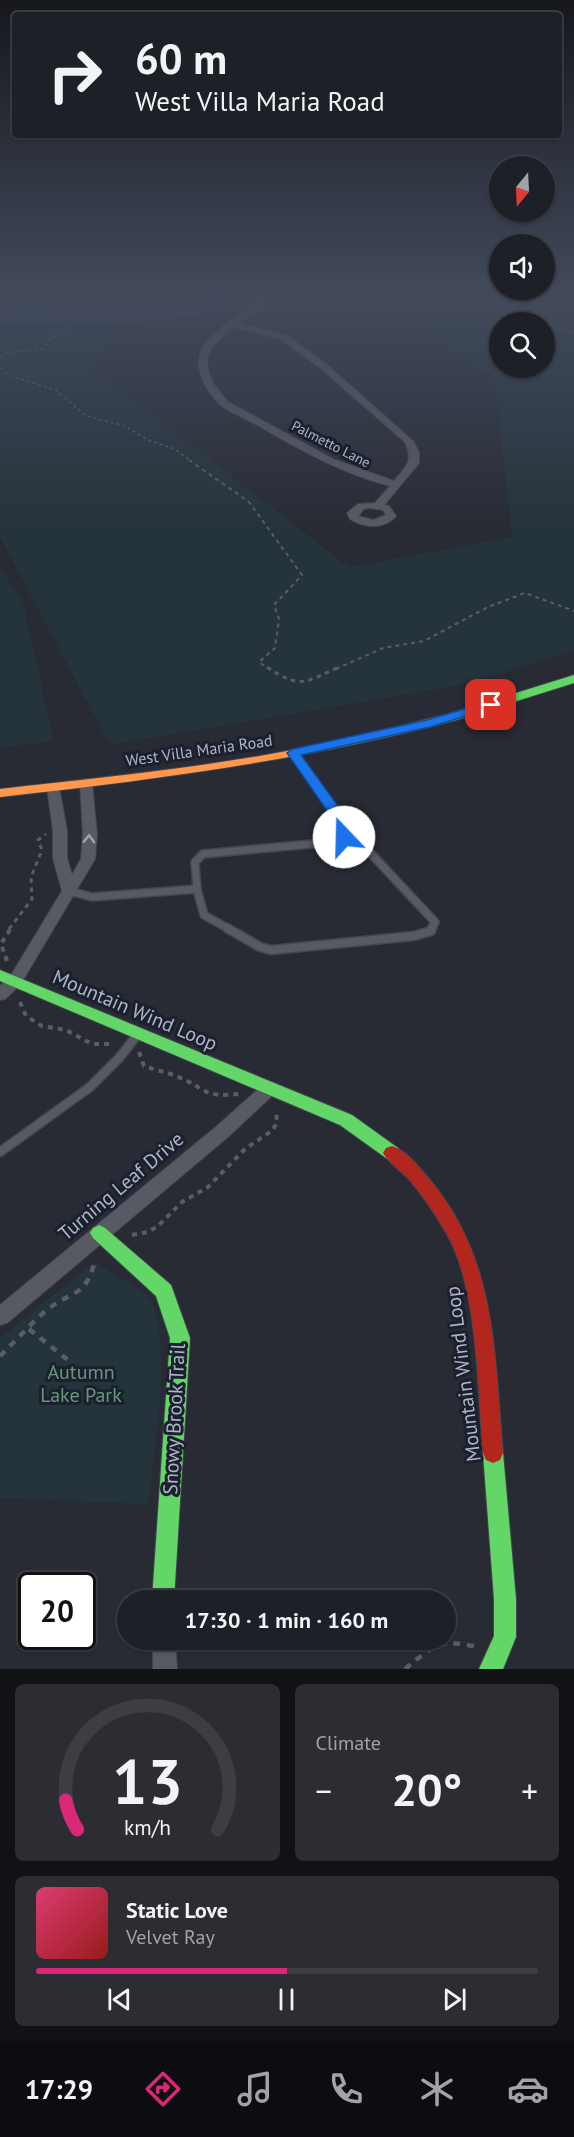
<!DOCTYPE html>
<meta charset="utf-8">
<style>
:root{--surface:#1e2027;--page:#2b2d33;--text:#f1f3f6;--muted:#a1a3a7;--line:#3c3e44;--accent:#db2777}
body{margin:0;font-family:"PT Sans",sans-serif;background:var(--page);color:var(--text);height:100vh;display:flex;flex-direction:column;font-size:22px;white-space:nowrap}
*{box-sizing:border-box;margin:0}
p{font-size:20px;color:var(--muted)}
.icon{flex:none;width:33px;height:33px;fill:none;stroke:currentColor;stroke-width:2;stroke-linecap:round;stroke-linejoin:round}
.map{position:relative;height:1669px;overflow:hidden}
.sheet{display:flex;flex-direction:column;gap:15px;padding:15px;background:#101215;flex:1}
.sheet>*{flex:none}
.hud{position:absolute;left:12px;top:12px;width:550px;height:126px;border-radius:6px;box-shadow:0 2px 4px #0004,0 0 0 2px var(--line);background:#1e2027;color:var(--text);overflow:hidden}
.needle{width:39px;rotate:198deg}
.controls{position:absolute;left:489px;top:156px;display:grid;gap:12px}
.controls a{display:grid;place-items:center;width:66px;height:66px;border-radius:50%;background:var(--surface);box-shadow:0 2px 4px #0004,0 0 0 2px var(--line);font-size:30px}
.speed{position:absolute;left:18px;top:1572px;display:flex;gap:12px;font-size:30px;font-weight:700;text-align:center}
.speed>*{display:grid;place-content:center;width:78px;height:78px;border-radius:50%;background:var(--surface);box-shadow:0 2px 4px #0004,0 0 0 2px var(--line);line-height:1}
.speed .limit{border:3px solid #111;border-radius:9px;background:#fff;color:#111}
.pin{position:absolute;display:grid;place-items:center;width:51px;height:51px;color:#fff;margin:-26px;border-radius:12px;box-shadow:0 3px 9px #0006}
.me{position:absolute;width:66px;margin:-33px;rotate:339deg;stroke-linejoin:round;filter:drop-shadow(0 0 4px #0008)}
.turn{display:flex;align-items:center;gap:21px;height:126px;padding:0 24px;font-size:27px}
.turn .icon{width:78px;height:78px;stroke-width:2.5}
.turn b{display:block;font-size:42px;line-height:51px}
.big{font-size:45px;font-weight:700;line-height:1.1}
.sheet .widget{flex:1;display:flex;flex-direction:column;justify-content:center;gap:9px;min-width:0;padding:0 21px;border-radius:9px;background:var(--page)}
.sheet .dial{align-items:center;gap:0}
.dial svg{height:156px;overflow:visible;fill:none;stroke:var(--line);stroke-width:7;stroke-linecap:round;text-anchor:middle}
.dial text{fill:var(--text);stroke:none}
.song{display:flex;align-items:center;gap:18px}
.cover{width:72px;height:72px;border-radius:9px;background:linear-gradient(135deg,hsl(340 70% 55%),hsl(0 70% 35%))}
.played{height:6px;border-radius:3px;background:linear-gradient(90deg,var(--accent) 50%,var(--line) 50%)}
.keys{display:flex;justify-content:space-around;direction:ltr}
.heat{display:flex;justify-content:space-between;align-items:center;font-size:33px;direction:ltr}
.sheet .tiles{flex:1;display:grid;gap:15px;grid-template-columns:1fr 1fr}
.widget:last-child{grid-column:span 2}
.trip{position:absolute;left:117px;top:1590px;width:339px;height:60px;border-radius:30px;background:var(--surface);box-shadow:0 2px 4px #0004,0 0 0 2px var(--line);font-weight:700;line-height:60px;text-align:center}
.tabs{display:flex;height:96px;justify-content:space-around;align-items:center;background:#0c0d10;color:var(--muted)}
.tabs .icon{width:42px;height:42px}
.tabs .selected{color:var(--accent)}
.tabs b{font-size:27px;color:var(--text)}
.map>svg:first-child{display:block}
</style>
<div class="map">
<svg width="574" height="1669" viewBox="0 0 574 1669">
<rect width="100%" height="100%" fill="#282b34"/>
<!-- green -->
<path fill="#25333a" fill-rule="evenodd" d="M0,295h99l37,14 -46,58 259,200 163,-30 -18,-159 -91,-58 -8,-2 2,-2 -27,-17 157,-4 47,36v320l-118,35 -346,59 -110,-208zM500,322h44v46h-44z
M0,568l23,34 31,139 -54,7z
M94,1262c11,7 47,27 54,35 27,34 5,163 0,207l-148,-6v-160z"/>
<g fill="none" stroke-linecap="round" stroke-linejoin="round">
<!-- river -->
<path fill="#343f5d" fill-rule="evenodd" d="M211,295h16l-8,17 -93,11 -126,-1v-10l126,1 81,-9z"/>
<!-- lane-far1 casing -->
<g stroke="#44464d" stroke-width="10">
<path id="lane-far1" d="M347,828l88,94 -3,7
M197,889l7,26 25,14
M69,891l23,6 105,-8 -2,-27 8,-8 130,-12 11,-5 3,-9 -54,-75"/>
</g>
<!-- lane casing -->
<g stroke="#44464d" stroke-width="11">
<path id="lane" d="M227,928l33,19 11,3 143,-14 17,-5 1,-3
M0,1152l90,-65 29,-29 19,-24"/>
</g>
<!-- street casing -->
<g stroke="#44464d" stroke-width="2">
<path id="street" d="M261,295h7l-4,11 -25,17 47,12 39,28 88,78 6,11v11l-35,42 5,1 7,10c-12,14 -32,12 -46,3l-3,-6 11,-9 17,-1 15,-17c-46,-12 -86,-34 -126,-57 -13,-8 -28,-14 -41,-22 -13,-10 -26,-32 -24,-48 4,-26 40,-43 59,-56zM233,327l47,12 39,28 86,75c9,20 1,24 -11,39l-61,-22 -105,-57 -14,-17 -6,-14 -1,-13 5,-11zM370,508l13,2 3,5 -13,5 -15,-4 6,-7z
M86,779l6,4 5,51 -2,25 -75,126 -15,14 -5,1v-14l10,-9 52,-86 -9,-33v-27l-6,-44 6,-4 6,4 8,44v27l5,17 9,-16 2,-25 -3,-51z
M270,1082l6,2 2,4 -2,4 -47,44 -222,187 -7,2v-20l217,-179 47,-42z
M153,1640h22l2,29h-24z"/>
</g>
<!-- fast casing -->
<g stroke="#44464d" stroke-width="2">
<path id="fast" d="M574,675v8l-118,37h-8l-2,-3 2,-3z
M0,970l352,145 46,33 3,5 -3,5 -6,2 -6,-2 -46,-33 -340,-144z
M99,1225l6,3 66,57 19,53 -16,262h-22l18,-262 -14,-42 -63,-58 -3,-5 3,-5z
M493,1443l7,3 3,7 13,146v38l-13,32h-24l15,-33v-37l-11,-146 3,-7z"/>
</g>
<!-- slow casing -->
<g stroke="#44464d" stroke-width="2">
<path id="slow" d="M452,713l6,4 -2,3c-150,40 -302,60 -456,77v-8c96,-11 192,-20 287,-38 55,-10 110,-24 165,-38z"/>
</g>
<!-- jam casing -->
<g stroke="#44464d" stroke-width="2">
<path id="jam" d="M392,1146c15,5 27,21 37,33 68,80 65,175 74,274l-3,7 -7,3 -7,-3 -3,-7c-5,-62 -5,-163 -35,-217 -11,-20 -24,-39 -39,-57 -8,-8 -20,-16 -26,-26l3,-5z"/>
</g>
<!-- path-far4 -->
<path stroke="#5a5d66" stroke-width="1.5" stroke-dasharray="3 3" stroke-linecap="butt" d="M480,295l2,3 37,9 39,22 16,4
M0,358l6,-5 36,-4 8,-10 15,-9 1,-15 -27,-15 4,-5
M0,368l8,7 48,15 30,26 39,10 23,14 27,9 16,12"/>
<!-- path-far3 -->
<path stroke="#5a5d66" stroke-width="2" stroke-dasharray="4 4" stroke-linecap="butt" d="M189,460l60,42 53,73 -28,30 5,14 -4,29 -16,14 10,7
M336,669l47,-21 41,-7 64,-34 37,-14 49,18"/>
<!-- path-far2 -->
<path stroke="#5a5d66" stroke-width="3" stroke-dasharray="4.5 4.5" stroke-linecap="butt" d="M267,667c34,23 38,15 72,0
M9,929l23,-30 -1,-22 11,-27 -4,-10 8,-6"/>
<!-- path-far1 -->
<path stroke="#5a5d66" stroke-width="4" stroke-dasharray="5 5" stroke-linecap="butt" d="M7,961l-6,-17 10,-16
M20,1002l6,14 16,10 24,4 26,14h22
M139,1052l5,14c11,4 22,6 32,10 31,12 25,22 63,18
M132,1235l16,-3 10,-6 24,-24 26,-15 37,-38 28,-19 4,-8 -1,-12"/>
<!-- path -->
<path stroke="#5a5d66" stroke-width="4.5" stroke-dasharray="7 7" stroke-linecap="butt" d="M29,1329l40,32
M0,1356c16,-15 31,-33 48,-47 25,-19 37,-11 47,-48
M405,1669c28,-23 35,-31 72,-22"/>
<!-- lane-far1 -->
<use href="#lane-far1" stroke="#575a62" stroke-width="7"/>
<!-- lane -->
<use href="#lane" stroke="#575a62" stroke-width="8"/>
<!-- street -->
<use href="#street" fill="#575a62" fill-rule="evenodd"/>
<!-- fast -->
<use href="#fast" fill="#63d668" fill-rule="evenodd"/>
<!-- slow -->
<use href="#slow" fill="#ff974d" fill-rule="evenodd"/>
<!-- jam -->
<use href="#jam" fill="#b3261e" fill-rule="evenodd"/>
</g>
<!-- one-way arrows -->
<defs><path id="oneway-chevron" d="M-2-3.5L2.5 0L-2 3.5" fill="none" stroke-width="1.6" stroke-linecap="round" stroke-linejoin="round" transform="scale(1.5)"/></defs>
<use stroke="#9ea3b2" href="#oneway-chevron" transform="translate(89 839) rotate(-88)"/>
<!-- sky -->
<linearGradient id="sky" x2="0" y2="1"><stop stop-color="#16181d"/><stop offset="0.56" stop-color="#424a5c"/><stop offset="1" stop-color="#424a5c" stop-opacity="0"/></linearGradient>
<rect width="574" height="529" fill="url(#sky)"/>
<!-- route -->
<path fill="#1a73e8" stroke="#114b97" stroke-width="1.5" d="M491,701l4,1v5l-65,20 -129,28 53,73 -5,12 -5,1 -7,-4 3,-8 -53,-76 6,-4 134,-29z"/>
<g text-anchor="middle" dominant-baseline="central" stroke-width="6" stroke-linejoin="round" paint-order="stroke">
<!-- far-street labels -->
<g font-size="14" fill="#b0b5c6" stroke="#1b202f">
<text transform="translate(331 444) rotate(27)">Palmetto Lane</text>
</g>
<!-- street labels -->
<g font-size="16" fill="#b0b5c6" stroke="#1b202f">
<text transform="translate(199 750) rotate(-8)">West Villa Maria Road</text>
</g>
<!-- near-street labels -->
<g font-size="20" fill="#b0b5c6" stroke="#1b202f">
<text transform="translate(135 1010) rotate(23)">Mountain Wind Loop</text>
<text transform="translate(121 1186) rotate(-40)">Turning Leaf Drive</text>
<text transform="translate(463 1374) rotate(-97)">Mountain Wind Loop</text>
<text transform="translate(174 1419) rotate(-87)">Snowy Brook Trail</text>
</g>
<!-- near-park labels -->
<g font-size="20" fill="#68977a" stroke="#1b202f">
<text x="81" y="1372">Autumn<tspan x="81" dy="23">Lake Park</tspan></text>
</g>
</g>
</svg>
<div class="controls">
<a><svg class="needle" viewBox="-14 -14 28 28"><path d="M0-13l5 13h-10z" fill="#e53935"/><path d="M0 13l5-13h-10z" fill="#a1a3a7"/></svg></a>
<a><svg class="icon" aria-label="sound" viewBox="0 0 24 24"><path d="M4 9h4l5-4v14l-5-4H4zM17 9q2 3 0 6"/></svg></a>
<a><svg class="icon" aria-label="search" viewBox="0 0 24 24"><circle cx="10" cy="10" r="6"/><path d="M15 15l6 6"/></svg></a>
</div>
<div class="speed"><div class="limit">20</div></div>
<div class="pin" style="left:491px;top:705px;background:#d93025"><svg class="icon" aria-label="arrive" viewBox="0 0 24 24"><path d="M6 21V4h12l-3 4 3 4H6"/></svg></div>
<svg class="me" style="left:344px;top:837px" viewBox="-20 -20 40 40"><circle r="19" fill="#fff"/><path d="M0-13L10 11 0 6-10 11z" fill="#1a73e8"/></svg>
<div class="trip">17:30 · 1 min · 160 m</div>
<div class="hud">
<div class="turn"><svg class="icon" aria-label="right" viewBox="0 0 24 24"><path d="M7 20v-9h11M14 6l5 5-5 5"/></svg><div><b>60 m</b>West Villa Maria Road</div></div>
</div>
</div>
<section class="sheet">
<div class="tiles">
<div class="widget dial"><svg viewBox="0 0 100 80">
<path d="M14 69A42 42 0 1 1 86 69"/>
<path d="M14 69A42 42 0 0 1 8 54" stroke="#db2777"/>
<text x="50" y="56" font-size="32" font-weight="700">13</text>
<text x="50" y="72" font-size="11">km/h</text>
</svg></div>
<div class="widget"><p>Climate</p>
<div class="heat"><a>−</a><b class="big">20°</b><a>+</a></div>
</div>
<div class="widget">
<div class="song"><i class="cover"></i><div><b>Static Love</b><p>Velvet Ray</p></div></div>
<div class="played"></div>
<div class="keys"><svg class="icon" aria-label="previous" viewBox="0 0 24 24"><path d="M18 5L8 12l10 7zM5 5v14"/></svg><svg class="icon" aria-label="pause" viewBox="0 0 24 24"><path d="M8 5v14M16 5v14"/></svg><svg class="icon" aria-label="next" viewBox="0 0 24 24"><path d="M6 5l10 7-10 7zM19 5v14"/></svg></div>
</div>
</div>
</section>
<nav class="tabs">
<b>17:29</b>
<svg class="icon selected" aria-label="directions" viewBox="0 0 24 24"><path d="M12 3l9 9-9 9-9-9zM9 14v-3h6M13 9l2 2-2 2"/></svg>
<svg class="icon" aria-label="music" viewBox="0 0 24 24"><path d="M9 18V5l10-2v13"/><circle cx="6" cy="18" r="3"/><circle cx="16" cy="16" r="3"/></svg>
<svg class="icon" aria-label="phone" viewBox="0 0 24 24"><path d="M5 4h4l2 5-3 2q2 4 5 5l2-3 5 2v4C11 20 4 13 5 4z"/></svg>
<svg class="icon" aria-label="climate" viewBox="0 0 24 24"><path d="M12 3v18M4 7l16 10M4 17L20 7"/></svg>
<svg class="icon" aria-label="car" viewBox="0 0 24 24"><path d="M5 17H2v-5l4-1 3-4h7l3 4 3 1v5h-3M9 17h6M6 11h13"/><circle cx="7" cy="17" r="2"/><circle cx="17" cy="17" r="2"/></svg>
</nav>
